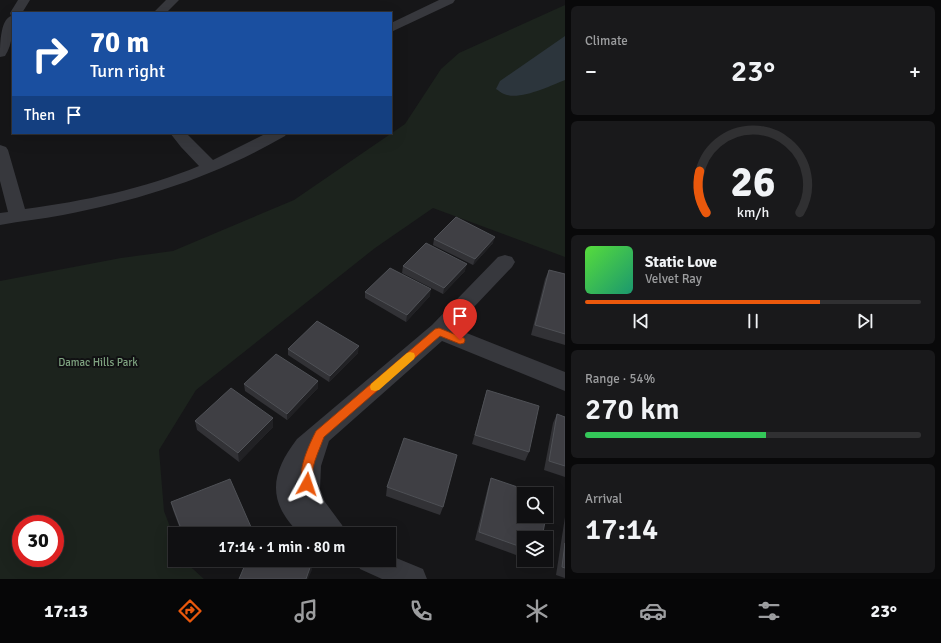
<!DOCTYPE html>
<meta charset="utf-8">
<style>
:root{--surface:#101012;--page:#19191b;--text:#f1f3f6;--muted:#9c9d9f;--line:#303032;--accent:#ea580c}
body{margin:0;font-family:Signika,sans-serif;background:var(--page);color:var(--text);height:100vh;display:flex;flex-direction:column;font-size:15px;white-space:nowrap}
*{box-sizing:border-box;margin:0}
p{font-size:13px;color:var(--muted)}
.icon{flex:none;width:22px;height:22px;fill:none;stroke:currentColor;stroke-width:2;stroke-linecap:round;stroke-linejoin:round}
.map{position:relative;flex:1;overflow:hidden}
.sheet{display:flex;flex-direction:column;gap:6px;padding:6px;background:#09090a;width:376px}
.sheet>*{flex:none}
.banner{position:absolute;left:12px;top:12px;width:380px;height:122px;border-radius:0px;box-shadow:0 4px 16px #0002,0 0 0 1px var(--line);background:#1a4fa0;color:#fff;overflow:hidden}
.fabs{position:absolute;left:517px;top:487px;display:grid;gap:8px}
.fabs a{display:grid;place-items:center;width:36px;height:36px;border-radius:0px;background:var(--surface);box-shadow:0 4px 16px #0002,0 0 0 1px var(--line);font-size:20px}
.speed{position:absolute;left:12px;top:515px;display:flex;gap:8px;font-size:20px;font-weight:700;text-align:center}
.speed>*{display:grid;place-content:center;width:52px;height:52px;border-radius:50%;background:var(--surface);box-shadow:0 4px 16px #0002,0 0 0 1px var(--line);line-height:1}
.speed .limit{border:6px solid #d22;background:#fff;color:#111}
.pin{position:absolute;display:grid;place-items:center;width:34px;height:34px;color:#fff;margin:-41px -17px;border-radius:50% 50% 50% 0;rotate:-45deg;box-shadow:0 0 4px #0007}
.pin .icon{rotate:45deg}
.me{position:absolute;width:44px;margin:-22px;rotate:5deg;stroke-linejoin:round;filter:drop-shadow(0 0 3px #0008)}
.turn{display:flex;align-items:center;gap:14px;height:84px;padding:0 12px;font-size:18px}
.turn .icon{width:52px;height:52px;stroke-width:2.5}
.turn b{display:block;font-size:28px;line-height:34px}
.then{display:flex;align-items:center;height:38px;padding:0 12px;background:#0003;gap:8px;font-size:15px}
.big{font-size:30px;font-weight:600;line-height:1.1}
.sheet .widget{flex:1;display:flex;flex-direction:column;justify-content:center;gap:6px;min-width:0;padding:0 14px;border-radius:6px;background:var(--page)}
.sheet .dial{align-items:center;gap:0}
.dial svg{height:104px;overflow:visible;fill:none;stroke:var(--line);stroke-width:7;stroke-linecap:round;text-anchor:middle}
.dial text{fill:var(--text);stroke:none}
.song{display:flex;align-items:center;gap:12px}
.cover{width:48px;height:48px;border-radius:6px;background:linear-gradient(135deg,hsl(110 70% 55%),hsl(160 70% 35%))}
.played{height:4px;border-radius:2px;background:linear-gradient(90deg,var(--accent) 70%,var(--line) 70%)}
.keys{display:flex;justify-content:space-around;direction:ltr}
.heat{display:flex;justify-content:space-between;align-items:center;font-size:22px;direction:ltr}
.charge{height:6px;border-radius:3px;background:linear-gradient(90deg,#34c759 54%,var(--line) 0)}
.trip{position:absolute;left:168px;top:527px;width:228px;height:40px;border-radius:0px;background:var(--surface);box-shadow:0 4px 16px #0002,0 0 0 1px var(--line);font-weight:600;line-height:40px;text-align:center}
.dock{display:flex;height:64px;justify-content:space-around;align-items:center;background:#060607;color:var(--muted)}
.dock .icon{width:28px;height:28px}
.dock .current{color:var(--accent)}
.dock b{font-size:18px;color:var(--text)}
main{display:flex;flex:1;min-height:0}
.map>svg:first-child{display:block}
</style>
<main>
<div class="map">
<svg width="565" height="579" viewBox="0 0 565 579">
<rect width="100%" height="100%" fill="#161618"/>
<!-- green -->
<path fill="#1c231d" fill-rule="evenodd" d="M565,5v252l-132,-49 -58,40 -179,142 -37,60 5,61 11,29v20h8l21,19h-204v-298l121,-23 52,-7 121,-51 111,-76 36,-55 18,-16zM21,524h34v34h-34z"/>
<!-- water -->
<path fill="#2c353c" d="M565,36v44c-15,6 -46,21 -61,14 -3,-1 -6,-4 -8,-5l4,-8z"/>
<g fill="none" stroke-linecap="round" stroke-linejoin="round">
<!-- minor -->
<path fill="#37383d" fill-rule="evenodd" d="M18,0h12l-8,13h-9c0,14 0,31 -8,43l-5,1c0,-11 0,-37 11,-41l-1,-3z
M166,0h13l-13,13h-13z
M439,0h16l-2,3 -62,29v-9z
M170,133h16l27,27 54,-27h20l-2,3c-69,40 -144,64 -222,79 -21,4 -42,6 -63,10v-12l8,-1 -8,-31v-36l6,2 2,3 17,59c59,-8 119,-20 174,-43l-18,-19z
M505,255l7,2 3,5 -3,5 -58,61 111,44v19l-123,-50 -113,100 -8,25 -1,23 5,13 17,23 4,9h-46c-34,-33 -29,-61 -3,-95l135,-114 66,-68z
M389,555l34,14 4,10h-45l-22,-10 -4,-9h33z"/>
</g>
<!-- wall -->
<path fill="#323236" d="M434,239l59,4 -20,22 -40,-20z
M403,266l62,5 -22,23 -41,-21z
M549,270l16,4v71l-34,-10 14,-56z
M365,292l65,4 -24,26 -41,-24z
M288,349l70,4 -29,29 -41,-27z
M244,384l74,4 -31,32 -42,-29z
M487,390l42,62 -4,9 -53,-17 12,-44z
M557,414l8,3v60l-21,-7 9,-47z
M273,418v9l-34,35 -42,-32 -2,-9z
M491,478l33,60v20l-49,-18 13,-53z
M387,487l56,20 -3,8 -54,-19z
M171,502l80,25 1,7h-70l-9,-24z
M565,517v61l-9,-3z
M529,560h7l-1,2z"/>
<!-- shaded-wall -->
<path fill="#212124" d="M495,237l-2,6 -20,22 2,-6z
M467,264l-2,7 -22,23 1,-6z
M431,289l-1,7 -24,26 1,-7z
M359,346l-1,7 -29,29 1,-6z
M318,381v7l-31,32v-6z
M273,418v9l-34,35 -1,-9z
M251,527l1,7h-17z
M312,562v8l-4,9h-2z"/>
<!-- building -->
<path fill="#3f3f44" stroke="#4f5156" d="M456,217l39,20 -20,22 -41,-20z
M426,243l41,21 -23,24 -41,-22z
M390,268l41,21 -24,26 -42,-23z
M549,270l16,4v60l-30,-9z
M317,321l42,25 -29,30 -42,-27z
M276,354l42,27 -31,33 -43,-30z
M231,388l42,30 -35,35 -43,-32z
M487,390l52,16 -10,46 -54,-17z
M557,414l8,3v49l-16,-5z
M404,438l53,17 -14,52 -56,-20z
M491,478l47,16h-14v22h22l-4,22h-18v10l-45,-16z
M230,479l21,48 -16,7h-52l-12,-32z
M546,497l3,1 -3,16z
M565,543v25l-3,-1z
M247,560h61l4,2 -6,17h-67z"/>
<!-- route -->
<path fill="#ea580c" stroke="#983908" d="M439,328l25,10 1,2 -1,3 -4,1 -20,-8 -116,101c-4,11 -9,21 -11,31 -1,7 1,14 -2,20l-4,1 -4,-1c-7,-16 6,-43 13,-57l119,-102z"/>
<!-- slow -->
<path fill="#f59e0b" d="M410,352l4,1 1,3 -1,3 -35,31 -4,1 -4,-1 -1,-3 1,-3 36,-31z"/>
<g text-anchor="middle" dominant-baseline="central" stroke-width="4" stroke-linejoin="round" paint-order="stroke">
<!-- park labels -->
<g font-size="11" fill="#7fa381" stroke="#111113">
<text x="98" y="362">Damac Hills Park</text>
</g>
</g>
</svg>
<div class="fabs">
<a><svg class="icon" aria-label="search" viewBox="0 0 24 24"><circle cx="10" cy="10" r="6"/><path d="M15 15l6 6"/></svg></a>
<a><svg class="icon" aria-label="layers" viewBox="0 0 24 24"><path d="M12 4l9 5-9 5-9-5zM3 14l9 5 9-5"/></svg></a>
</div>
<div class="speed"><div class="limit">30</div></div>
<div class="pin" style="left:460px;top:340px;background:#d93025"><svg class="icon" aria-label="arrive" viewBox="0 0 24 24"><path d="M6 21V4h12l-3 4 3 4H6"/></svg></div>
<svg class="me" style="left:307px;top:484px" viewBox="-20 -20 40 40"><path d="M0-17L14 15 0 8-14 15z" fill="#ea580c" stroke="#fff" stroke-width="4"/></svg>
<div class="trip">17:14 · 1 min · 80 m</div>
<div class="banner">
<div class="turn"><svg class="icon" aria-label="right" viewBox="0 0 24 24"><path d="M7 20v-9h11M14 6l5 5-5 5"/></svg><div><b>70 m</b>Turn right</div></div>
<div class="then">Then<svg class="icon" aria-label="arrive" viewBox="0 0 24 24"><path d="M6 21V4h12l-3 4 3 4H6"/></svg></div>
</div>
</div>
<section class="sheet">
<div class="widget"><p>Climate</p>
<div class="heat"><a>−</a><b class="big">23°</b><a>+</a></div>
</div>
<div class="widget dial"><svg viewBox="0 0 100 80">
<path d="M14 69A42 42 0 1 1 86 69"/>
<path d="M14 69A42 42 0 0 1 9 37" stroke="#ea580c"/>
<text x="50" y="56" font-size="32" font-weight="700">26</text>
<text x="50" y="72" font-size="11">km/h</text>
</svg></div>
<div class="widget">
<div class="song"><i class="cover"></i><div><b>Static Love</b><p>Velvet Ray</p></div></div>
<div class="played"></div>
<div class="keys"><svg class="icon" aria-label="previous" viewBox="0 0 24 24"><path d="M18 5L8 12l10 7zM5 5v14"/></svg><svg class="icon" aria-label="pause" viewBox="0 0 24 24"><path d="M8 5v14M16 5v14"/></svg><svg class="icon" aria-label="next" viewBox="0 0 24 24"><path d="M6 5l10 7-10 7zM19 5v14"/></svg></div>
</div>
<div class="widget"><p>Range · 54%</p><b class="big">270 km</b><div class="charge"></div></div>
<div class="widget"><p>Arrival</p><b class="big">17:14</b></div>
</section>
</main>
<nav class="dock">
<b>17:13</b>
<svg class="icon current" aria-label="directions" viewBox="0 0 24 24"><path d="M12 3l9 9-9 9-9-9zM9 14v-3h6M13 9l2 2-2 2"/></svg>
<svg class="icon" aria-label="music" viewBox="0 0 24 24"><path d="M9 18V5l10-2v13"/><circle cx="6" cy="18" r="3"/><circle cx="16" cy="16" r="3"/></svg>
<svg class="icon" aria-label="phone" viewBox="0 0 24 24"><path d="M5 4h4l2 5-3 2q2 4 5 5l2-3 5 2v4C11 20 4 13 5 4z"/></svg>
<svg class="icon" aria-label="climate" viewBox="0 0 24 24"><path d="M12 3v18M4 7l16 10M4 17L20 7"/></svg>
<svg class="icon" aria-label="car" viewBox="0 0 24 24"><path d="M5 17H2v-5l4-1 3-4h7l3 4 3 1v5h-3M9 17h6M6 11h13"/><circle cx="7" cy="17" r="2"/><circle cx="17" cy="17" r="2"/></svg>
<svg class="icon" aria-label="filters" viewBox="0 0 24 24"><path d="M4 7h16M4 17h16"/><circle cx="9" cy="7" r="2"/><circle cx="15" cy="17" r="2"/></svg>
<b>23°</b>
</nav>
